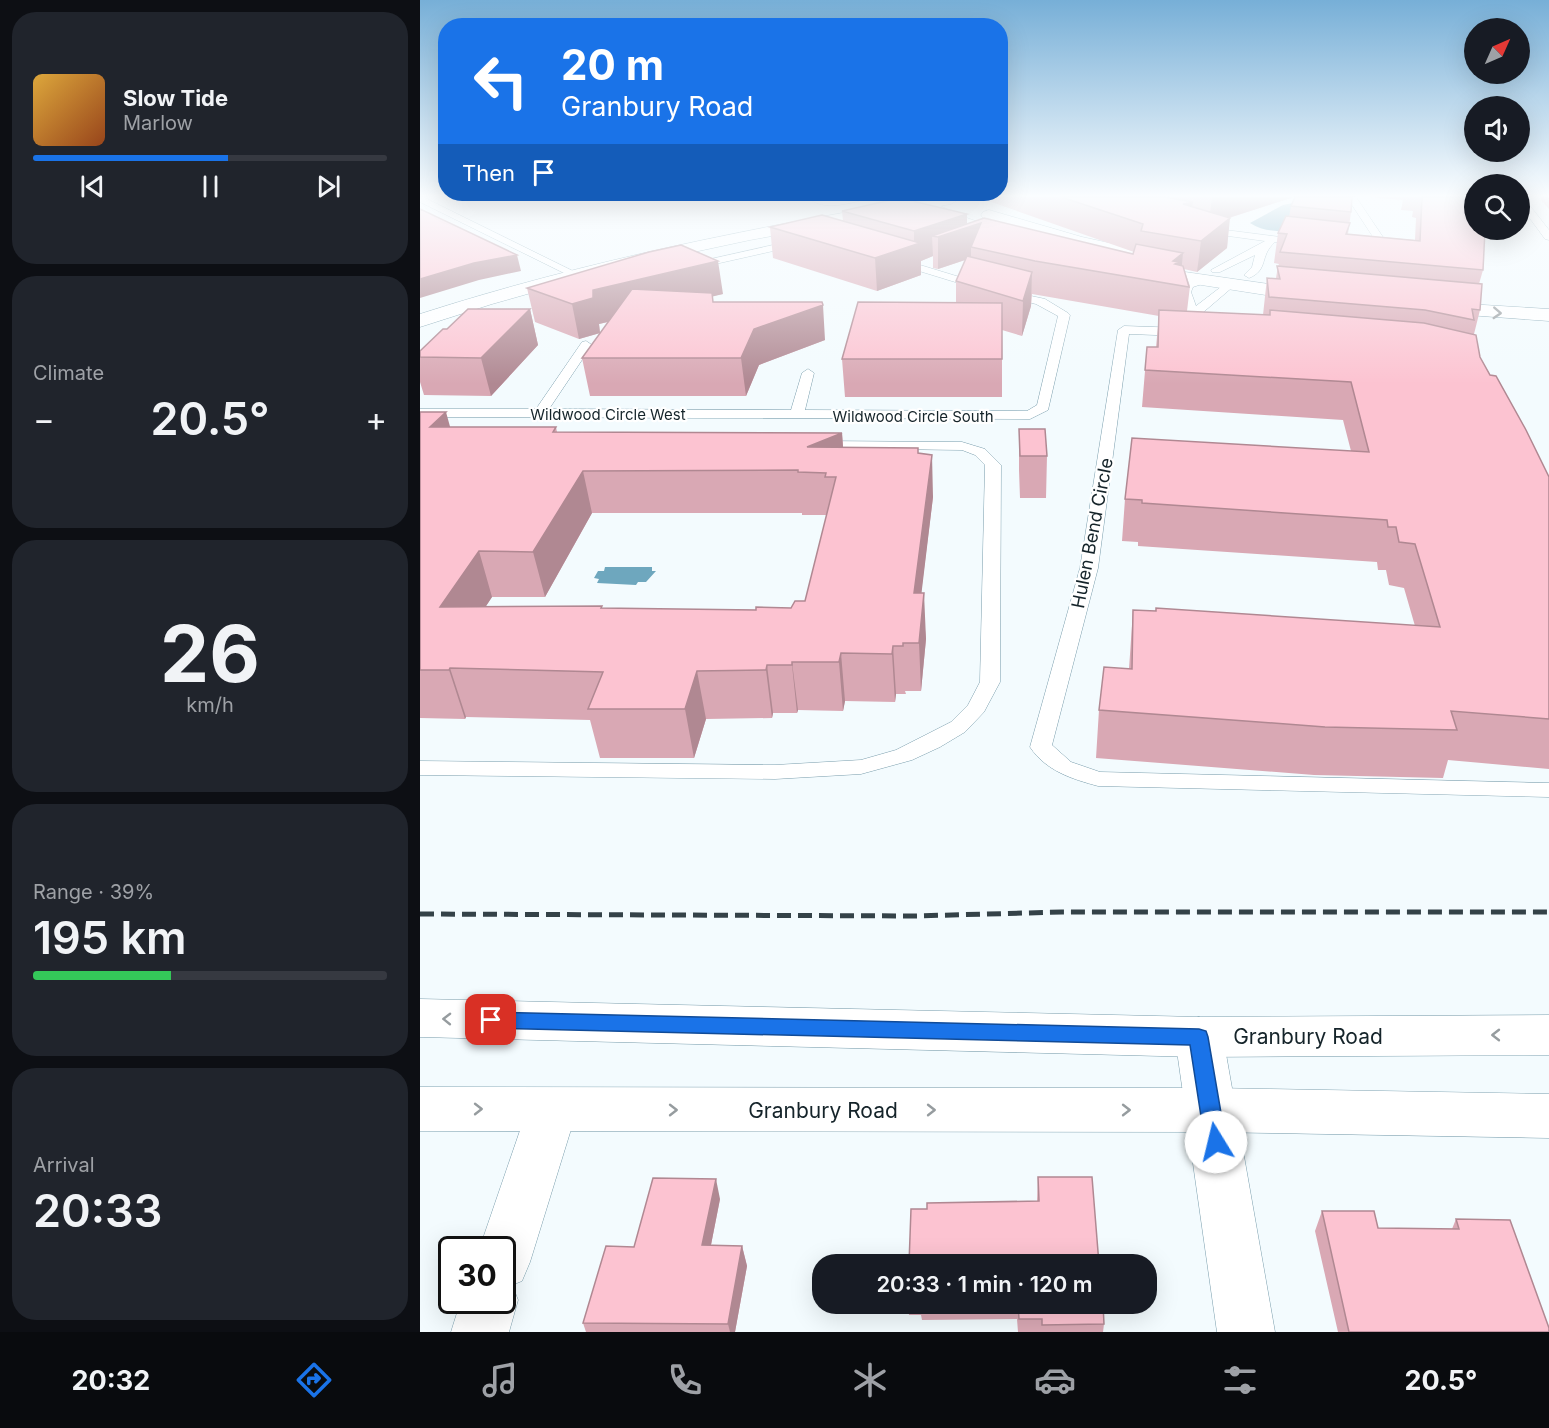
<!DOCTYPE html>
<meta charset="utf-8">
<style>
:root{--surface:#171b24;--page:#20242c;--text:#f1f3f6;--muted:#9ea1a6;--line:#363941;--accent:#1a73e8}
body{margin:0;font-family:Inter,sans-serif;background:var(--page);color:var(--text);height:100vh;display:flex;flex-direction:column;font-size:22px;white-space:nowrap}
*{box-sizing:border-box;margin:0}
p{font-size:20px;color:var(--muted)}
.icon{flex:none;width:33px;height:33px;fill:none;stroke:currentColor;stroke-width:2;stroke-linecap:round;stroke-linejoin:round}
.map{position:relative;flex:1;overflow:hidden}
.drawer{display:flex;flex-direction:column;gap:12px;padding:12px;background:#0d0f14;width:420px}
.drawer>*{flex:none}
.hud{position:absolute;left:18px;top:18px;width:570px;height:183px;border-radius:24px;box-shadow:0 6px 24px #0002;background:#1a73e8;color:#fff;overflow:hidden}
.needle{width:39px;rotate:45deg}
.controls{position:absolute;left:1044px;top:18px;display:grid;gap:12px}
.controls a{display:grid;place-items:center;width:66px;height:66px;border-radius:50%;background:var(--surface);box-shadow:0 6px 24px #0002;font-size:30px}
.speed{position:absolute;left:18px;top:1236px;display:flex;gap:12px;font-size:30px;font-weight:700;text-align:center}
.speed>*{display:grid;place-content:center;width:78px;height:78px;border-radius:50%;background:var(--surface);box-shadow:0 6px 24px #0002;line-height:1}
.speed .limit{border:3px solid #111;border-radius:9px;background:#fff;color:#111}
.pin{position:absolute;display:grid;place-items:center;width:51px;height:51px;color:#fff;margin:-26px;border-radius:12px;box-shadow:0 3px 9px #0006}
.me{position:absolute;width:66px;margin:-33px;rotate:351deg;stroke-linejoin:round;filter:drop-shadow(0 0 4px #0008)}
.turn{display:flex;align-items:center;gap:21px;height:126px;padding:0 24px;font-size:27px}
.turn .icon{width:78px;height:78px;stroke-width:2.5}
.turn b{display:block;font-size:42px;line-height:51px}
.then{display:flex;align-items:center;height:57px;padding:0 24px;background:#0003;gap:12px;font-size:22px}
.big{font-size:45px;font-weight:600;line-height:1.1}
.drawer .tile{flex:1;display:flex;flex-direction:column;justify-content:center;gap:9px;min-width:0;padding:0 21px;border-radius:24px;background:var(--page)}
.drawer .dial{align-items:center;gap:0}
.dial b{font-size:78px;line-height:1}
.song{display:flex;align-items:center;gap:18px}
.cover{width:72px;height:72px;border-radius:9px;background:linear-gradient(135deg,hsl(40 70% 55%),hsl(20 70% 35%))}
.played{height:6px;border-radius:3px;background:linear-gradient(90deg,var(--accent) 55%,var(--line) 55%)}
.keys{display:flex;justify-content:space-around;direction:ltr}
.heat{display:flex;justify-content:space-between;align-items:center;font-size:33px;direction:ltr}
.charge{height:9px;border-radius:4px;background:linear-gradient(90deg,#34c759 39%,var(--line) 0)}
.trip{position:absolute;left:392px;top:1254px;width:345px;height:60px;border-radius:24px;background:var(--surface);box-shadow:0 6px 24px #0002;font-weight:600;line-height:60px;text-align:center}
.dock{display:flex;height:96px;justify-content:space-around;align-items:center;background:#090b0e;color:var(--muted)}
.dock .icon{width:42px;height:42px}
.dock .selected{color:var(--accent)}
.dock b{font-size:27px;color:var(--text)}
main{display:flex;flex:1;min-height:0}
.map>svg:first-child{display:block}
</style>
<main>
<section class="drawer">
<div class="tile">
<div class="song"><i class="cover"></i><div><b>Slow Tide</b><p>Marlow</p></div></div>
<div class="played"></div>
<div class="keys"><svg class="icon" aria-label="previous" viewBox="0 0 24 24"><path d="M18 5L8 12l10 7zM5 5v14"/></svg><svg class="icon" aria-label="pause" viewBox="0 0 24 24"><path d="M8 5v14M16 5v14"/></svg><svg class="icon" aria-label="next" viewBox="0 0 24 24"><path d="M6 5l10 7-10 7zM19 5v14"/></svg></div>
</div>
<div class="tile"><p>Climate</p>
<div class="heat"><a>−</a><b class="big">20.5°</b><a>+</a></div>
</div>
<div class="tile dial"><b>26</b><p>km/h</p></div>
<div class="tile"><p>Range · 39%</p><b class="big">195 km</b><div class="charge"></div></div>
<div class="tile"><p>Arrival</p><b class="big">20:33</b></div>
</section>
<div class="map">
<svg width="1129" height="1332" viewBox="0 0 1129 1332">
<rect width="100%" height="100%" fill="#f3fbfe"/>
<!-- water -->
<path fill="#6ea7be" d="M873,203l-4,29c-14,-1 -27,-1 -39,-9l33,-18z
M185,567h47v4h4l-10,11h-8l-2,3 -39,-2 2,-4 -5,-1 4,-7h6z"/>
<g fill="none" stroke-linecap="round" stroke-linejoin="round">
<!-- lane casing -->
<g stroke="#7a9ead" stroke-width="1">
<path id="lane" d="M0,197h3l154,76 -1,2h-8l-148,-73z
M387,197l26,3 28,-3 -2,4c-17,4 -38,9 -52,-4z
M927,197h9l37,55 -1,2 -18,-1v-4l6,-1z
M1100,197h3l26,33v10l-4,-1 -25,-34z
M782,227l102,13 5,3 -5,3 -29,-4c-16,14 -6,28 -26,36l-5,-3 8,-8 3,-12 -35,17h-8l-1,-2 54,-29 -66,-9 -2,-2z
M376,240l5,3 -1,2 -107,24 -5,-3 5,-3z
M477,258l102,31 46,10 23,14 2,2 -22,95 -18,9 -610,-2v-8h116l46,-67 4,-1 6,4 -43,64 242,1 11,-37 6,-4 6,4 -9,37 222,1 10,-6 21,-89 -22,-12 -45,-11 -98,-30v-4z
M781,278l4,1v4l-12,4 -2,5 5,14 30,-23h8l1,2 -35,30 -1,20 -4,1 -6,-4 -6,4 -54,-2 -31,234 -46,177 19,17 29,10 449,11v14l-451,-11c-26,-7 -52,-15 -68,-39l50,-179 38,-238 6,-4 59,2 6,4 -1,-18 -9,-22 5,-9z
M396,441l146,1 23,7 16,16 -1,217 -16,30 -19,20 -25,15 -28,13 -51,14 -86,5 -355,-4v-14l355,4 86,-5 35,-10 55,-28 17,-17 12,-23 5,-217 -10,-10 -13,-5 -151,-2 -2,-3 2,-3z"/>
</g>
<!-- street casing -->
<g stroke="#7a9ead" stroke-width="1">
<path id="street" d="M515,197l24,2 -8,5 -201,36 -131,28 -127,36 -72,23v-13c168,-54 340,-88 515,-117z
M779,1017l17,6 7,14 52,295h-58l-42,-295 7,-14z
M132,1088l18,6 7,16 -47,152 -8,19 -10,4 6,15 -9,32h-58l10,-32h41v-50h-23l48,-140 7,-16z"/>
</g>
<!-- secondary casing -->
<g stroke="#7a9ead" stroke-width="1">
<path id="secondary" d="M481,197h21l39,19 56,19 2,4 -2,4c-14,3 -105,-34 -116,-46z
M569,210l93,27 96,21 3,4 -3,4 -6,1 -100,-22 -89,-27 -2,-3 2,-3z
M723,266l168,24 7,2 3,4 -3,4 -7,2 -174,-27 -3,-4 3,-4z
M1014,302l115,7v12l-122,-9 -3,-4 3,-4z
M0,999l779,18 350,-2v40l-350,2 -779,-20z
M0,1087l791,1 338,6v44l-338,-6 -791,-1z"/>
</g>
<!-- lane -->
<use href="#lane" fill="#fff" fill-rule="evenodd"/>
<!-- street -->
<use href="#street" fill="#fff" fill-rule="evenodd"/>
<!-- secondary -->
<use href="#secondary" fill="#fff" fill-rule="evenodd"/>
<!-- rail -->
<path stroke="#344248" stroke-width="5" stroke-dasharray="14 7" stroke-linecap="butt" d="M0,914l493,2 149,-4h487"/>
</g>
<!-- wall -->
<path fill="#d9a8b4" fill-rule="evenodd" d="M557,197h317l-65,21 -2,30 -30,24 -13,-3 6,17 -3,25 76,4 4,-37h9l2,-12 1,-2 -5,-1 4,-30 11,-16 2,-11 60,6 -3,22 67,6 1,-22 -4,-1 1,-6 -12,-1 2,-10 -37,-3h97l2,21 4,5 14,47 -4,14 1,26 -6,24 6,23 69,120v292l-101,-9 -5,18 -129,-3 -218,-17 3,-48 30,-41 4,-59 282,16 -11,-38 -15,-3 -3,-15h-8l-1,-8 -239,-16v-4l-16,-1 3,-42 226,-48 -8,-31 -201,-13 5,-60h9l3,-31 -127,-22 -1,12 -9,30 -20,-6v67h-157l-3,-38 114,-56v-22l9,-21 -27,9 -5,-1v-12l-12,5v14l-44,16 -104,-33 -3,-31 73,-6 -1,-10 125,3v10l166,30 1,-2z
M1122,197h7v12l-8,-9z
M107,288l196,6 -11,2 1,6 112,38 -66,25 -13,31h-156l-8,-38 26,-36 -9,2 1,9 -21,6 -44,-17z
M110,309l8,36 -47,51 -67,-1 -4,-13v-31z
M0,412l30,15h106l1,5 285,1 1,15h75v5l15,44 -12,96 5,46 -5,52h-16l1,3h-10l-1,8 -50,-1 -2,10 -45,-1 -1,3h-24l-1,5 -66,1 -12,39h-94l-10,-38 -124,-3 -1,2 -45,-1zM172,513h210v2h25l-22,86 -14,7 -35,2 -271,-3 7,-10h53z
M599,429l28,27 -1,42h-26l-1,-28z
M618,1177l61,87 -62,-63z
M300,1199l-9,46 31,1 5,20 -12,66h-149l-3,-9 51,-76z
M902,1211l56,17 74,1 4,-10 93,113h-211l-23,-101z
M488,1304h195l1,20 -1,8h-85l-1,-13 -95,1 -1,-5h-12z"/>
<!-- shaded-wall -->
<path fill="#b08892" d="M792,197h82l-85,27z
M773,202l-3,29 -7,-27z
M547,214v14l14,-5 -10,24v11l-33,11v-32l-6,-1 1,20 -12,5v14l-44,16 -2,-33 39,-13v-14z
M810,218l-3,30 -30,24 4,-31z
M763,253l-3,32 -7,-24z
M97,255l4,16 -42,9 -59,18v-19l54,-16z
M298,261l5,33 -124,30 1,9 -21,6 -7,-35 21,-14z
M612,272l-1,34 -9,30 1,-35z
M403,305l2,35 -66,25 -13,31 -5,-38 13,-29z
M110,309l8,36 -47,51 -10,-38z
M26,412l11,40 -27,-25z
M422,433l3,41 -19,-1 -19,-26z
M512,455l1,42 -17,142 -2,-46z
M163,471l9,42 -47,84 -12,-45z
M59,551l13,46 -37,57 -15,-47z
M504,593l2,46 -5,52 -2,-48z
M473,646l3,48 -1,8 -3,-48z
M421,653l4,48 -2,10 -4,-49z
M372,662l6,48 -1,3 -5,-48z
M347,665l6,48 -1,5 -6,-48z
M30,668l16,49 -1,2 -16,-49z
M277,671l9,48 -12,39 -9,-49z
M296,1179l4,20 -13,66 -5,-20z
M322,1246l5,20 -12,66h-5l-2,-8z"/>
<!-- building -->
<path fill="#fcc3d1" stroke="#b08892" stroke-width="1.5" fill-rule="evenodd" d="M641,197h104l28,5 -10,2 47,14 -29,23 -60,-10 2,-7z
M875,197h57l-1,15 -60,-6z
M1002,197h41l1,9 2,1 -1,11h4v5l5,1v6h11l-2,40 -203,-18 7,-18 -9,-1 8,-17 64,7 -4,11 74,7z
M480,198l67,16 -53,17 -72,-20z
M0,209l97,46 -43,8 -54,16z
M402,215l98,28 -45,15 -105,-31z
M564,218l149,36 3,-10 47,9 -10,8 6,1 -4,2 8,2 6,21 -154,-26 -64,-14 10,-24 -43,14 -6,-1z
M261,245l37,16 -125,29v8l-21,6 -45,-16 122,-36z
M547,256l65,16 -9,29 -67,-20z
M857,266l205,18 -2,26 -8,-1 2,11 -49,-10 -156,-13 -2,-19 13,1z
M212,289l80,4 1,9h109l1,3 -69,24 -13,29h-159z
M438,302l144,1v56h-160z
M48,309h62l-49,49 -61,-1v-6l23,-22h4z
M739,310l111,5v-5l154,13 52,12 4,22 10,18 6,1 30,54 23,47v242l-98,-8 6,19 -132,-3 -226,-17 5,-43 28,2 1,-59 23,1v-3l284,19 -25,-83 -16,-2 -3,-15h-8l-1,-7 -245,-17v-3l-17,-1 7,-61 237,14 -18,-70 -206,-12 2,-23h11z
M0,412h26l-16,15h126l-3,5 289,1 -35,14 111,1v5l14,2 -18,138h10l-5,50h-16v3h-10l-1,8 -51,-1 -2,9h-47v3h-25l-1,5 -69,1 -12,38h-97l15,-37 -153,-4 -1,2h-29zM378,470v2l28,1 -1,4h11l-31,124h-10l-4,7 -35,-1v3l-155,-2 1,-2 -162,1 39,-56 54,1 50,-81z
M599,429h26l2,27h-27z
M618,1177h54l7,87h-190l2,-55h16v-6l112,-2z
M233,1178l63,1 -14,66 40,1 -14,78 -145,-1 23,-77 28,1z
M902,1211h52l4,17 81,1 -3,-10 54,1 39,108v4h-200z
M598,1304h85l1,20 -62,1v-6h-23z"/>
<!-- one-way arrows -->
<defs><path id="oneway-chevron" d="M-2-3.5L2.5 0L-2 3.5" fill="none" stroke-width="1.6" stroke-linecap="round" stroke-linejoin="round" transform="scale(1.5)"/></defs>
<g stroke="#969c9f">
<use href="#oneway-chevron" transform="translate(1077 313) rotate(3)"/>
<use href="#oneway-chevron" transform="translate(27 1019) rotate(-179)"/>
<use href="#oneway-chevron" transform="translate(1076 1035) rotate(180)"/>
<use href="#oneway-chevron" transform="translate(58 1109)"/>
<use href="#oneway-chevron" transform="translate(253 1110)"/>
<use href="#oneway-chevron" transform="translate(511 1110)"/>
<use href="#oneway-chevron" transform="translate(706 1110)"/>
</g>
<!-- sky -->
<linearGradient id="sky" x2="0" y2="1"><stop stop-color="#77afd7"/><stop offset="0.51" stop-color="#fafdff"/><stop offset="1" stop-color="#fafdff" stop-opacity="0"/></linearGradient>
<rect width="1129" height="384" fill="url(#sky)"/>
<!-- route -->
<path fill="#1a73e8" stroke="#114b97" stroke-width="1.5" d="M71,1012l708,17 7,2 2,6 18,105 -3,7 -7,3 -8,-3 -3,-7 -15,-97 -699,-17 -7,-3 -3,-5 3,-6z"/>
<g text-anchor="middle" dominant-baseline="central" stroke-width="4.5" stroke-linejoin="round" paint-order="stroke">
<!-- far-street labels -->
<g font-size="15" fill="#15242a" stroke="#fff">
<text x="188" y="414">Wildwood Circle West</text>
<text x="493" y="416">Wildwood Circle South</text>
</g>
<!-- street labels -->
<g font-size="18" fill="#15242a" stroke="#fff">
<text transform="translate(672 533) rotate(-79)">Hulen Bend Circle</text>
</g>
<!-- near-street labels -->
<g font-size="21" fill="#15242a" stroke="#fff">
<text x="888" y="1036">Granbury Road</text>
<text x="403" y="1110">Granbury Road</text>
</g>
</g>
</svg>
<div class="controls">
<a><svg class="needle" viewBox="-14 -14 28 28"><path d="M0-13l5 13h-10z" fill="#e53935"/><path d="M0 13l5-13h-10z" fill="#9ea1a6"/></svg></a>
<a><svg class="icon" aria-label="sound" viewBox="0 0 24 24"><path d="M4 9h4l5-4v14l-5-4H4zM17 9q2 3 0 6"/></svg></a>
<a><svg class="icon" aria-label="search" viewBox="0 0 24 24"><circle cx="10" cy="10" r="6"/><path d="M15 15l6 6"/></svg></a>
</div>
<div class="speed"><div class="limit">30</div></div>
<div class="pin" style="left:71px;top:1020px;background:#d93025"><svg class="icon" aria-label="arrive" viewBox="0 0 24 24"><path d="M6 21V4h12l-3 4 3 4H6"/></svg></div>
<svg class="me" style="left:796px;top:1142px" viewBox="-20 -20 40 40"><circle r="19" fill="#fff"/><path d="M0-13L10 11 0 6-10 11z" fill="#1a73e8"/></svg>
<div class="trip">20:33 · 1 min · 120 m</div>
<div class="hud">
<div class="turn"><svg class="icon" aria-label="left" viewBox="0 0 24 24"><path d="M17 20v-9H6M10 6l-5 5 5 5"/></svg><div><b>20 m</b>Granbury Road</div></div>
<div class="then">Then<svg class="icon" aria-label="arrive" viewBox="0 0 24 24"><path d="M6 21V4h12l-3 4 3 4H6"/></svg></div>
</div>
</div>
</main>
<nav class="dock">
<b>20:32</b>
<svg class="icon selected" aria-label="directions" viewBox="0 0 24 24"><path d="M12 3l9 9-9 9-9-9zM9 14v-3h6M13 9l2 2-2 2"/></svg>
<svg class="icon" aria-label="music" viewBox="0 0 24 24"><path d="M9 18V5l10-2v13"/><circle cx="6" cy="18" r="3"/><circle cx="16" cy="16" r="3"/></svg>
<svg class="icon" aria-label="phone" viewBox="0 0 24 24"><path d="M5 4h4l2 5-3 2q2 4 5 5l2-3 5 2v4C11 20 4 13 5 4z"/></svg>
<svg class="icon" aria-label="climate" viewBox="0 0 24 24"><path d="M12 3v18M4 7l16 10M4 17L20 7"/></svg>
<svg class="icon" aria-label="car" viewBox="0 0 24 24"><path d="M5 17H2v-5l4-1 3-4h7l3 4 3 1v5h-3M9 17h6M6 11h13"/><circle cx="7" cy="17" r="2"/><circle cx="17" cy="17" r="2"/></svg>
<svg class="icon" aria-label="filters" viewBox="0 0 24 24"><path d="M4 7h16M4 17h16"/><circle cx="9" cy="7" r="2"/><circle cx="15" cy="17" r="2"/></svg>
<b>20.5°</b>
</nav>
